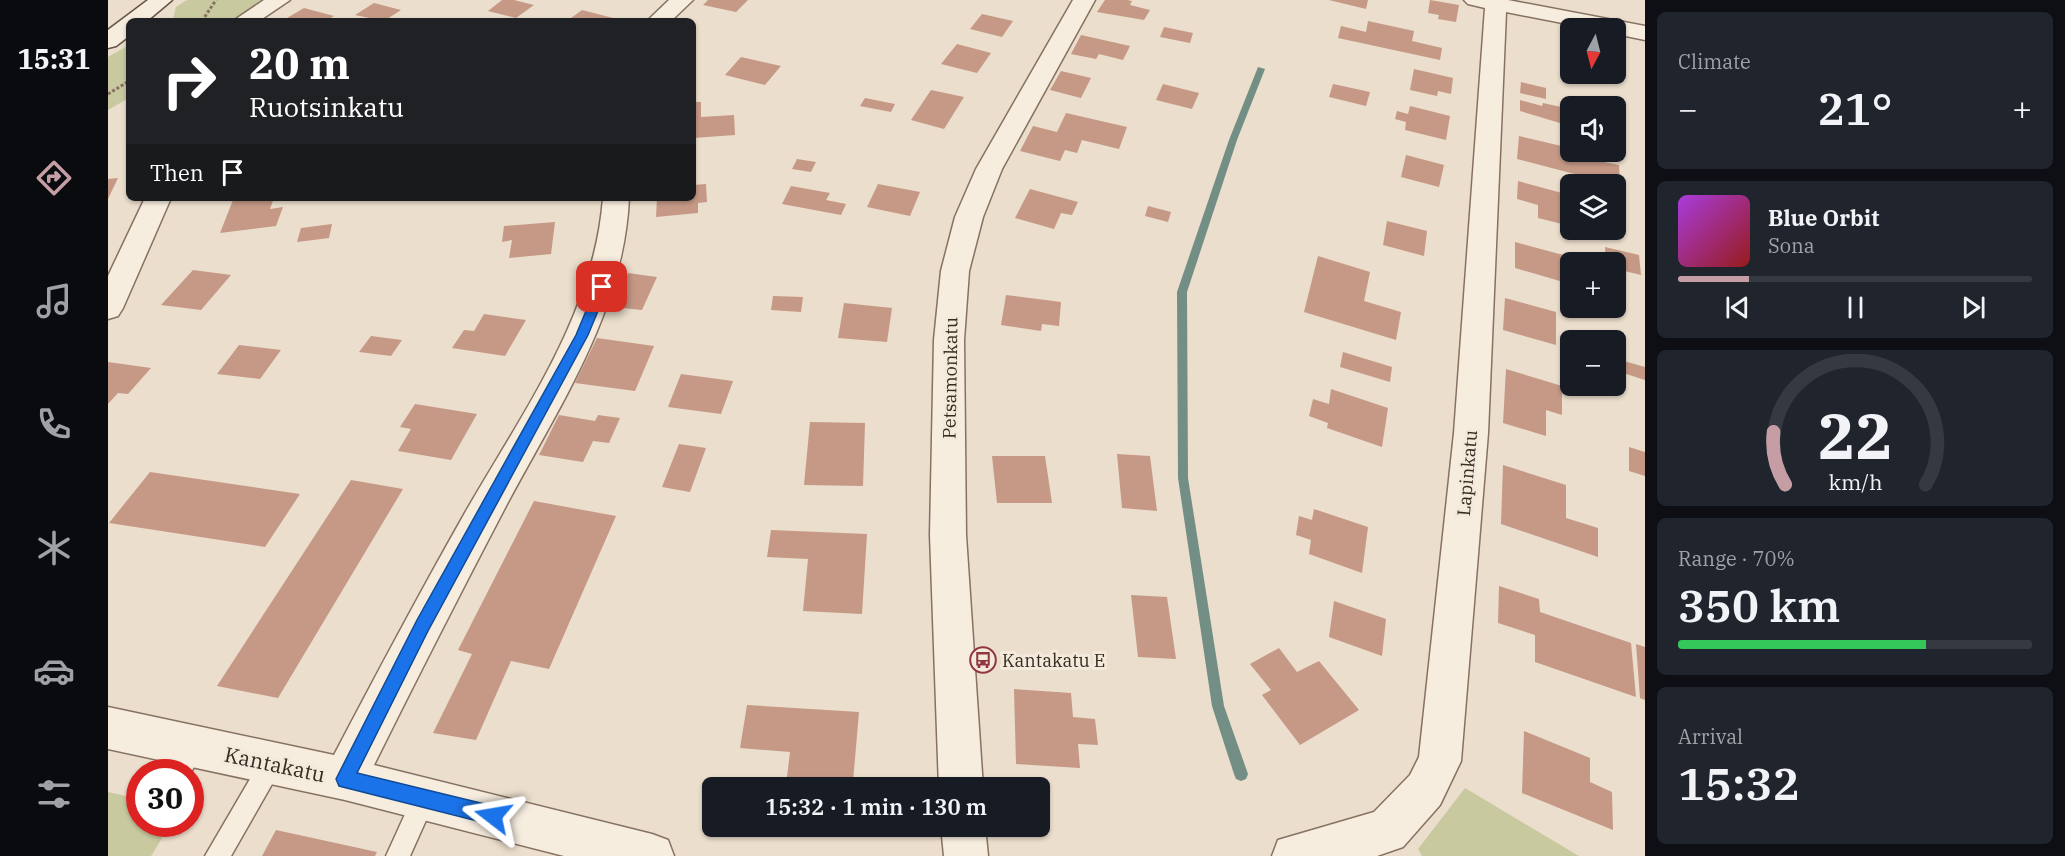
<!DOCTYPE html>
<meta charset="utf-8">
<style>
:root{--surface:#171b24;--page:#20242c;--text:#f1f3f6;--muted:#9ea1a6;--line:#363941;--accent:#c59ea5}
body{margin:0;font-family:"IBM Plex Serif",serif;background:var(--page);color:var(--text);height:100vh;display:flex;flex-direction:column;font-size:22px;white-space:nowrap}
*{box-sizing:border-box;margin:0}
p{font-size:20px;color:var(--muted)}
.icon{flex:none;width:33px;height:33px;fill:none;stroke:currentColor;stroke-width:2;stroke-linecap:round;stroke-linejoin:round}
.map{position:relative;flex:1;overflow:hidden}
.drawer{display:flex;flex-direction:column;gap:12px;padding:12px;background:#0d0f14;width:420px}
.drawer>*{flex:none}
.top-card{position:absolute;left:18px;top:18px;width:570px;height:183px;border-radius:9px;box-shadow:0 2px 4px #0004;background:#202124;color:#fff;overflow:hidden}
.needle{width:39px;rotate:187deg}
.buttons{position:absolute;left:1452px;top:18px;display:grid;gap:12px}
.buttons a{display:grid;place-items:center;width:66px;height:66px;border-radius:9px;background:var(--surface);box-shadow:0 2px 4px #0004;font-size:30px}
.speed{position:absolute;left:18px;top:759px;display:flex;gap:12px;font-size:30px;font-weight:700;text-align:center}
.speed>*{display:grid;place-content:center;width:78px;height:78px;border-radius:50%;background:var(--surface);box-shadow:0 2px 4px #0004;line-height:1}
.speed .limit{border:9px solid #d22;background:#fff;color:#111}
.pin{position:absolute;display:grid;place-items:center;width:51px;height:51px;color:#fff;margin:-26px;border-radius:12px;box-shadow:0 3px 9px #0006}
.me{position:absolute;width:66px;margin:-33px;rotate:284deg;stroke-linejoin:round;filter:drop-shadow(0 0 4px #0008)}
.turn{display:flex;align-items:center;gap:21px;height:126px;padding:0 24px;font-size:27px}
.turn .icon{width:78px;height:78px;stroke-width:2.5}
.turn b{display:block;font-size:42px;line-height:51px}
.then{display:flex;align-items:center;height:57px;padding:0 24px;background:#0003;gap:12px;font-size:22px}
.big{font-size:45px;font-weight:600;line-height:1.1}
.drawer .widget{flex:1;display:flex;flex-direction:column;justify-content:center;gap:9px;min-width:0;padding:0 21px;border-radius:9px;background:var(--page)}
.drawer .dial{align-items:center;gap:0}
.dial svg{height:156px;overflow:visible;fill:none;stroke:var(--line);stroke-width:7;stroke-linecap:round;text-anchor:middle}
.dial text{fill:var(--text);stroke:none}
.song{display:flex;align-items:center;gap:18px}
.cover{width:72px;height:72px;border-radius:9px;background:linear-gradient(135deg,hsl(280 70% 55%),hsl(0 70% 35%))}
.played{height:6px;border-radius:3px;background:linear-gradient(90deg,var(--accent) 20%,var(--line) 20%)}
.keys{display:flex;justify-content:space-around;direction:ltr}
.heat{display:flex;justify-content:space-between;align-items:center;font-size:33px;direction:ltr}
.charge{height:9px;border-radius:4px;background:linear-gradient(90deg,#34c759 70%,var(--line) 0)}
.trip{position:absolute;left:594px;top:777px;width:348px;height:60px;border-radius:9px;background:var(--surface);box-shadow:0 2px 4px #0004;font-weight:600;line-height:60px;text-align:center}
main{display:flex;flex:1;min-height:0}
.menu{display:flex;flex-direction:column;width:108px;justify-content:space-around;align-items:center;background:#090b0e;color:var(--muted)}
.menu .icon{width:42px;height:42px}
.menu .active{color:var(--accent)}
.menu b{font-size:27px;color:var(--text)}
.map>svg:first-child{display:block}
</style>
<main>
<nav class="menu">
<b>15:31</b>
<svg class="icon active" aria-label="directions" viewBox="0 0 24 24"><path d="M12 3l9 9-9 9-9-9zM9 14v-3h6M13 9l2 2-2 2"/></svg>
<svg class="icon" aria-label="music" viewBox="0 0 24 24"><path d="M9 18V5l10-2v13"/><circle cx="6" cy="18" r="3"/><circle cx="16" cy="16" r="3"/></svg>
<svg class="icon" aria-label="phone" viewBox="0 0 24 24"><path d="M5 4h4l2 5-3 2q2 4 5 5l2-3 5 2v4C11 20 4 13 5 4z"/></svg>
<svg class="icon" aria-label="climate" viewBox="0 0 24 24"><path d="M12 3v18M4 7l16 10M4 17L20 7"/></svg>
<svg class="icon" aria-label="car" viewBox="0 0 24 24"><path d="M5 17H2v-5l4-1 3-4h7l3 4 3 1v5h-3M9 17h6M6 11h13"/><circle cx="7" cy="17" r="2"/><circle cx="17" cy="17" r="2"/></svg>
<svg class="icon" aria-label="filters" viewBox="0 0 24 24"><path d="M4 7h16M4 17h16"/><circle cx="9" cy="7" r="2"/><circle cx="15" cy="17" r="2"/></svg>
</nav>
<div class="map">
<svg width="1537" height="856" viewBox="0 0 1537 856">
<rect width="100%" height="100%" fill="#ebdecc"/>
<!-- green -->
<path fill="#c9c9a0" d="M79,0h89l-41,21h-58l-4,-2 3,-12z
M21,45v53l-21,12v-53z
M1357,788l114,68h-157l-4,-7z
M0,792l31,7 1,25h31l-20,32h-43z"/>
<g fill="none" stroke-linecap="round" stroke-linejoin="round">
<!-- stream -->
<path fill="#738f85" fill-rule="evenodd" d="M1150,67l7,2 -28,71 -50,152 1,186 36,228 24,68 -2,5 -5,2 -5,-2 -2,-5 -22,-68 -34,-228 -1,-186 52,-152z"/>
</g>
<!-- building -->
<path fill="#c59986" d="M394,0h12l20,5 -18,13 -28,-7z
M600,0h40l-12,12 -33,-7z
M997,0h22l5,1 -2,4 20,5 -6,10 -47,-8z
M1221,0h39l-2,9z
M1322,0l29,5 -3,17 -18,-3 1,-4 -11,-2z
M266,3l27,7 -17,11 -29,-6z
M196,8l30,8 -8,5h-44z
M474,10l31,8 -4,3h-42z
M874,14l31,7 -11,16 -32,-8z
M1260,21l46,10 -2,10 30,7 -2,12 -102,-22 3,-12 25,6z
M1056,27l29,6 -3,10 -30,-6z
M973,35l49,11 -7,14 -24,-6 -3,5 -25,-5z
M849,44l34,9 -14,20 -36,-9z
M633,57l40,9 -16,19 -40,-10z
M1306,69l39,9 -2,16 -13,-3 -1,5 -27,-6z
M953,71l30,7 -10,20 -31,-8z
M1413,82l25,6v11l-26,-6z
M1055,84l36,9 -7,16 -36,-9z
M1225,84l37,8 -4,14 -37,-9z
M823,90l33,7 -20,32 -33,-9z
M757,98l30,6 -4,8 -31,-6z
M1412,100l22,6 1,-3 18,4 1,-4 8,2v21l-50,-15z
M585,102h8v15l33,-2 1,20 -42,3z
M1302,106l40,10 -4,24 -41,-10 1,-8 -11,-3 2,-8 11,3z
M958,113l61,14 -8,22 -37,-9 -5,13 -12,-3 -5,11 -40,-10 13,-25 24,6z
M1411,136l51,12v4l34,5v5l15,3 1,17 -15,-3v3l-88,-23z
M1298,155l38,10 -5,22 -38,-10z
M689,159l19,3 -5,10 -19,-3z
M10,178l-10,21v-20z
M1410,181l44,12 -1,4 9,3v26l-32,-8v-13l-21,-6z
M598,184l1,18 -9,1v10l-42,4 1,-19h36v-13z
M770,184l42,8 -10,24 -43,-9z
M683,186l39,7 -4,7 20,4 -5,11 -59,-11z
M922,189l48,13 -6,13 -11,-2 -7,16 -39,-11z
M146,198h20l-4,11 13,-2 -7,19 -56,7 13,-33z
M1040,206l23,6 -3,10 -23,-6z
M1279,221l40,10 -3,25 -41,-11z
M447,222l-4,32 -42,4 3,-18 -10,2 2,-16z
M224,224l-3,14 -32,4 4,-14z
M1407,242l74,20h-19v22l-55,-16z
M1497,247l34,8 2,20 -25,-6v-7h-10z
M1210,256l52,16 -6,29 37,11 -5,28 -92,-28z
M85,270l38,5 -30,35 -40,-5z
M520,273l29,4 -15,33 -30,-3z
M898,295l55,7 -2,24 -17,-2 -1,7 -40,-6z
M665,296l30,1 -2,15 -30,-2z
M1397,298l51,14v33l-53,-15z
M736,303l48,5 -5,34 -49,-4z
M376,314l42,6 -21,36 -53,-8 12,-18 10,1z
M263,336l31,4 -11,16 -32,-4z
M489,338l57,8 -19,45 -60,-8z
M131,345l42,5 -21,29 -43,-5z
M1235,352l49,15 -2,15 -50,-15z
M1509,359l28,8v13l-28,-9z
M0,362l43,6 -23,26 -10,-1 -10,11z
M1398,369l56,17v29l-16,-5v26l-43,-13z
M573,374l52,7 -12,33 -53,-7z
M1223,389l57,19 -6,39 -55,-19 1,-5 -19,-7 4,-17 16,5z
M307,404l62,10 -26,46 -53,-9 13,-22 -11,-2z
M451,415l36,6 3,-6 22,3 -11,25 -16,-2 -10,21 -44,-7z
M702,422l55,1 -2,63 -59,-1z
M571,444l27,4 -16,44 -28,-5z
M1521,447l16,5v24l-16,-5z
M1009,454l33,2 7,55 -35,-3z
M884,456h53l7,47h-55z
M1395,465l63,20v33l32,10v29l-97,-33z
M42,472l150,22 -35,53 -156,-24z
M243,480l52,9 -125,209 -61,-12z
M426,501l82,15 -67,153 -38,-8 -35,79 -43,-7 39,-79 -14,-4z
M1206,509l54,18 -6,46 -53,-19 2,-14 -15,-5 3,-19 13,4z
M663,530l96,4 -5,80 -59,-3 5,-52 -41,-2z
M1391,586l40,13 1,13 91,31 5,54 -101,-35v-27l-37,-12z
M1023,595l36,2 9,62 -38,-2z
M1226,601l52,18 -4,37 -53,-19z
M1528,644l9,3v53l-5,-2z
M1171,648l18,24 22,-11 40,49 -59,35 -38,-50 9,-5 -21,-26z
M906,689l57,4 2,24 22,2 3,26 -20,-1 2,24 -64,-4z
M639,705l112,7 -6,70 -66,-5 3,-25 -50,-4z
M1416,731l66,27v24l22,10 1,38 -91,-37z
M168,830l101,22 -2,4h-113z"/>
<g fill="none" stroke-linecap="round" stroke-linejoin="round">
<!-- lane casing -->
<g stroke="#877161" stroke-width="3">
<path id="lane" d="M87,735l8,3 3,8 -16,28 -23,-2 20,-34z
M164,751l8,4 4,8 -53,93h-26l59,-101z
M316,786l8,4 4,8 -26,58h-24l30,-66z"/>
</g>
<!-- street casing -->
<g stroke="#877161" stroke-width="3">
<path id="street" d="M156,0h26l-31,21h-26z
M561,0h24l-22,21h-24z
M965,0h22l-93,169 -19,48 -14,54 -5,69 2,195 17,253h-44l-9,-253 4,-195 7,-69 14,-54 21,-48z
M1356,0h44l137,26v14l-29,-6v-6h-28l-82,-16 -18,421 -27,328 -21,44 -37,42 -26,9h-105l6,-16 96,-28 36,-37 9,-18 35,-324 31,-425 -17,-4z
M37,198h26l-48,110 -5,8 -10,3v-43z
M495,198h26c-5,114 -71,210 -123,308 -45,86 -89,172 -132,259l278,69 16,6 6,16h-110l-219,-56 -237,-51v-42l226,48c43,-82 86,-163 132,-244 57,-99 128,-196 137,-313z
M833,826h44l3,30h-44z"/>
</g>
<!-- secondary casing -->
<g stroke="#695344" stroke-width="3">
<path id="secondary" d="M40,0h24l-25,21h-18v15l-13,10 -8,2v-18z"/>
</g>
<!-- path -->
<path stroke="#877161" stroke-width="3" stroke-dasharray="3 2" stroke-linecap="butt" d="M94,21l14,-21
M0,94l21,-13"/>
<!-- lane -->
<use href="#lane" fill="#f6eddf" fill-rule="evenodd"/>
<!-- street -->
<use href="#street" fill="#f6eddf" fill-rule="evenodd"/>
<!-- secondary -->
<use href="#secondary" fill="#f6eddf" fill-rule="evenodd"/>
</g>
<!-- route -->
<path fill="#1a73e8" stroke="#114b97" stroke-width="1.5" d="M494,282l6,5 -20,48 -160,296 -71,142 136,33 6,3 3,7 -3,6 -6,3 -154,-39 -3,-7 3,-6 78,-153 159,-285 20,-48z"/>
<!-- icons -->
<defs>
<g id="bus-ring" transform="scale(1.35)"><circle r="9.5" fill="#f3eadb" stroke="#903742" stroke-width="1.5"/><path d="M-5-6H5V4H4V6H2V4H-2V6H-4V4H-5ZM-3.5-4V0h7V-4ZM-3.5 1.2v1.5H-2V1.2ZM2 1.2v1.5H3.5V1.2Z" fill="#903742"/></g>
</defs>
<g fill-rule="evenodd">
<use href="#bus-ring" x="875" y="660"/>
</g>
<g text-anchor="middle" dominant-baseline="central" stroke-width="6" stroke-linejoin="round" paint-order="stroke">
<!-- street labels -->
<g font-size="18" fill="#392b23" stroke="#f3eadb">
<text transform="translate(842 378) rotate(-89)">Petsamonkatu</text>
<text transform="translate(1359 473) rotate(-85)">Lapinkatu</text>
</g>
<!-- poi labels -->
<g font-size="18" fill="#392b23" stroke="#f3eadb" text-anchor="start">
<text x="894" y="660">Kantakatu E</text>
</g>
<!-- near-street labels -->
<g font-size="21" fill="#392b23" stroke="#f3eadb">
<text transform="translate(167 764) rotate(12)">Kantakatu</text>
</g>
</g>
</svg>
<div class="buttons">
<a><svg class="needle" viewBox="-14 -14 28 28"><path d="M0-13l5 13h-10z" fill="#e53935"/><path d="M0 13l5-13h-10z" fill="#9ea1a6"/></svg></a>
<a><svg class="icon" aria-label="sound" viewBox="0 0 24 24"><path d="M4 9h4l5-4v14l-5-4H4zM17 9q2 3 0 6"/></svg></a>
<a><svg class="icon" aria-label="layers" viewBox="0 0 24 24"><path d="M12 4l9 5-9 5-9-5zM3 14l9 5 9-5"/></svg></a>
<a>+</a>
<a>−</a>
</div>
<div class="speed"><div class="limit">30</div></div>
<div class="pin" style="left:494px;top:287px;background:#d93025"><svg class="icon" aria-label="arrive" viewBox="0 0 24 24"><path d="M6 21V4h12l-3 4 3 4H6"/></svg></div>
<svg class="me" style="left:385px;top:816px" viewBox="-20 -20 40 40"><path d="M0-17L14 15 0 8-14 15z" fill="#1a73e8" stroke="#fff" stroke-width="4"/></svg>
<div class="trip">15:32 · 1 min · 130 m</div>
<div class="top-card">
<div class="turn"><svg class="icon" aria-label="right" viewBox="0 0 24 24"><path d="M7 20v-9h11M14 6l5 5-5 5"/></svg><div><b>20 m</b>Ruotsinkatu</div></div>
<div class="then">Then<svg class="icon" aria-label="arrive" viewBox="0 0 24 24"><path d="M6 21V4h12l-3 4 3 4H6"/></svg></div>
</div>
</div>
<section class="drawer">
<div class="widget"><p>Climate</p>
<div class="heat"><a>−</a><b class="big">21°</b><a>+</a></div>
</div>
<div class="widget">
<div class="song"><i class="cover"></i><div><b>Blue Orbit</b><p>Sona</p></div></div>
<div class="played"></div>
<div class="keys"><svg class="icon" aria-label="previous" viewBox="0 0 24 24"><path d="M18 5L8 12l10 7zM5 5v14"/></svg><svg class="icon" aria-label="pause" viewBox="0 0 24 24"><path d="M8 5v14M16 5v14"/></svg><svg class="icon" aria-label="next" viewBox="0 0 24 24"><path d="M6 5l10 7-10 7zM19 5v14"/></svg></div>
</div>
<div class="widget dial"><svg viewBox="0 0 100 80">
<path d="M14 69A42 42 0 1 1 86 69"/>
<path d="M14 69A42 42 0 0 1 8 42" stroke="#c59ea5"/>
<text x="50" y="56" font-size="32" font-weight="700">22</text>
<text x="50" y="72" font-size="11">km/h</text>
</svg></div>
<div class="widget"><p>Range · 70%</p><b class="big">350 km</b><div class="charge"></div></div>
<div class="widget"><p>Arrival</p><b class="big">15:32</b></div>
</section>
</main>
